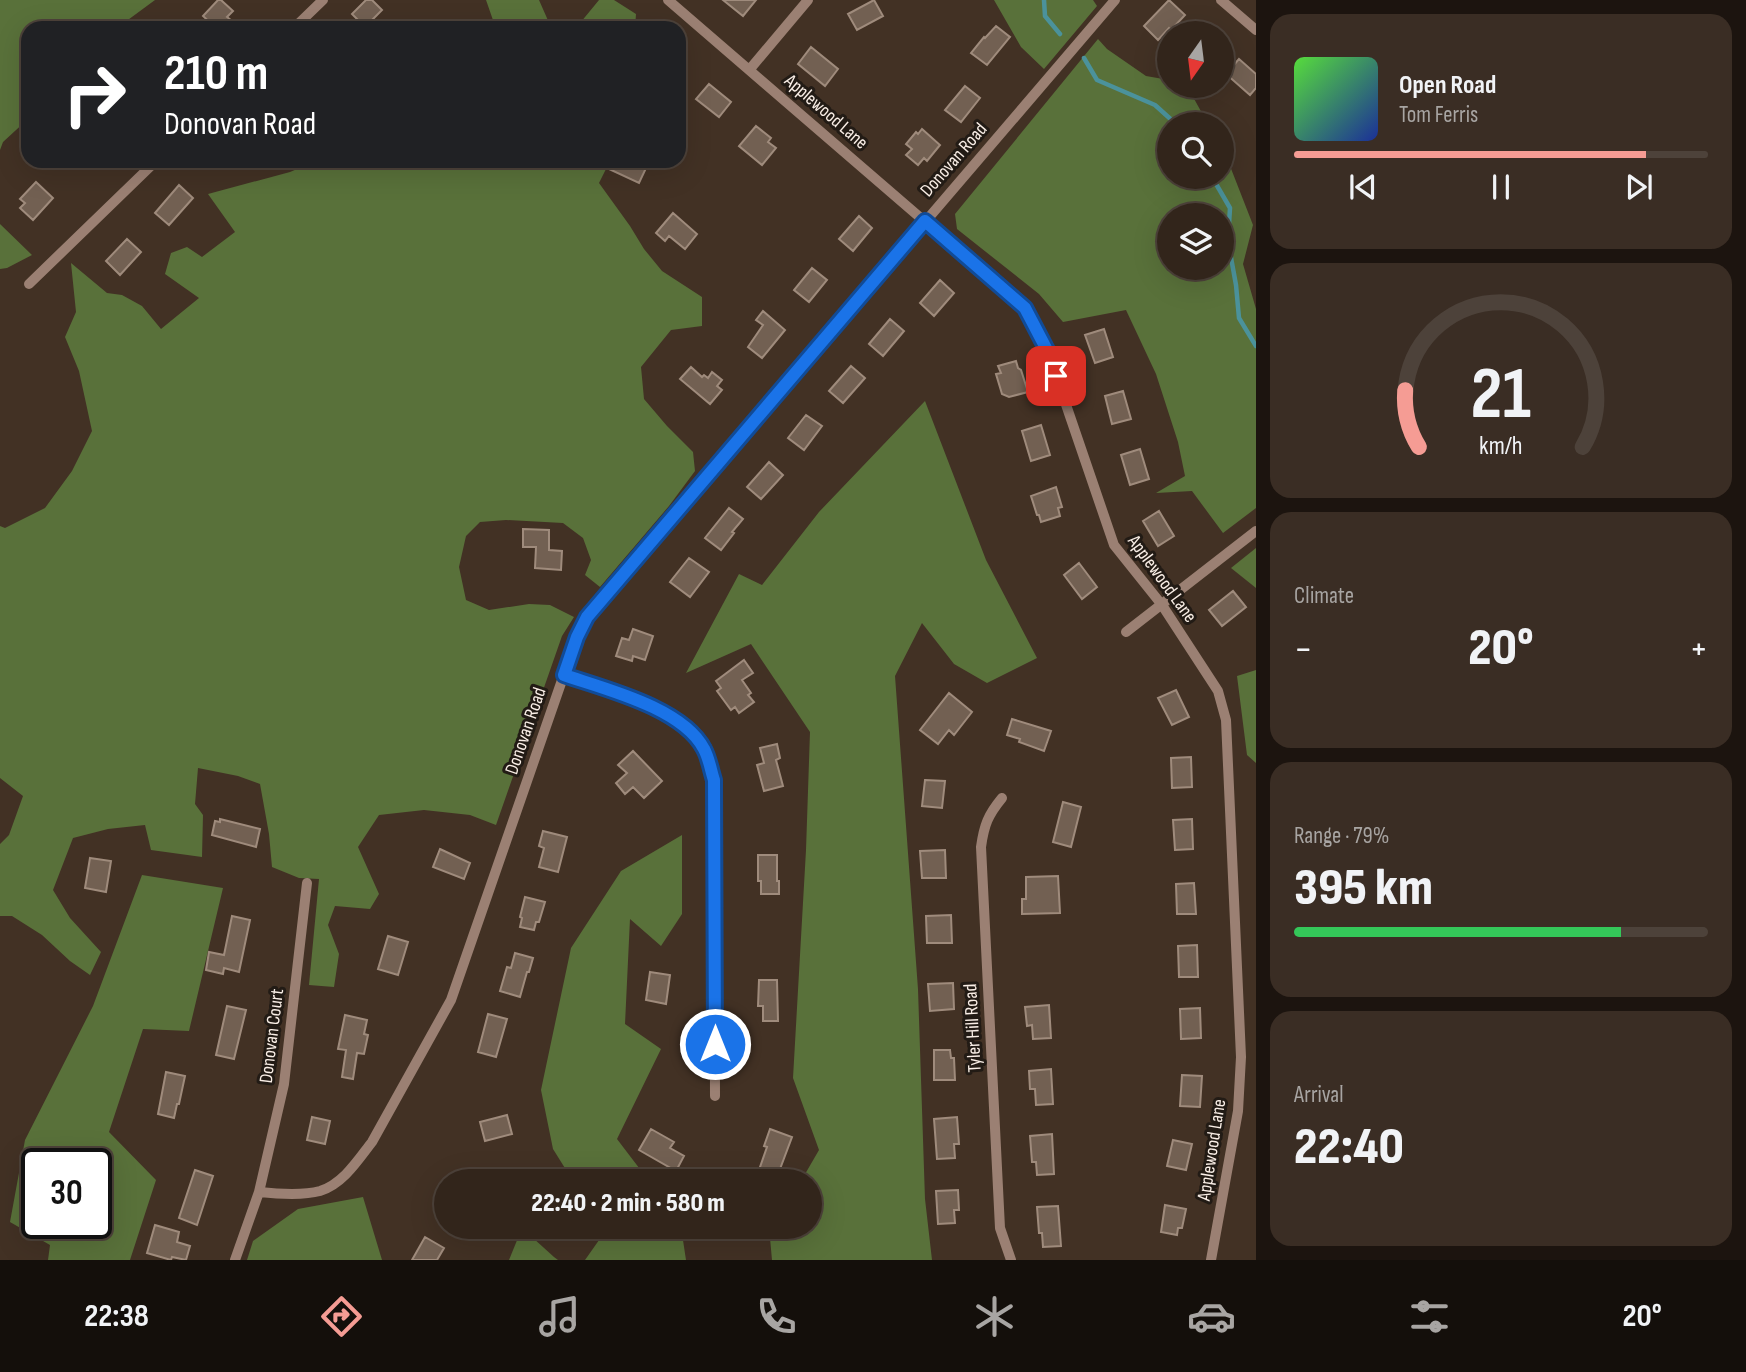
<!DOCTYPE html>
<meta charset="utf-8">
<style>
:root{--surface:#32251b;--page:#3a2d24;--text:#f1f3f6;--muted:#a8a5a3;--line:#4d423a;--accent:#f59c94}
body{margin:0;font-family:"Sofia Sans Condensed",sans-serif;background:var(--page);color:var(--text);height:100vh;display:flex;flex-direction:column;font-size:26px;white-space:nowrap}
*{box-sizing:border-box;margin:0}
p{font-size:23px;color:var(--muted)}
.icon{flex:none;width:38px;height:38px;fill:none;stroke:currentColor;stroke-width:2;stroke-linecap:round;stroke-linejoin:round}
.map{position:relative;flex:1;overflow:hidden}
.drawer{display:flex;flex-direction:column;gap:14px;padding:14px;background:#1c140f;width:490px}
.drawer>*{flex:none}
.top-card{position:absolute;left:21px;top:21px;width:665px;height:147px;border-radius:21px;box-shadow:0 7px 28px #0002,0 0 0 2px var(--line);background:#202124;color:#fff;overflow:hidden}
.needle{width:46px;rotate:194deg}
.controls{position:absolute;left:1157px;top:21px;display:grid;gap:14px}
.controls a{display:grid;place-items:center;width:77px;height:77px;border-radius:50%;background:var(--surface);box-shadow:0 7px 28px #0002,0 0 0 2px var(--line);font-size:35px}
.speed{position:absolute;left:21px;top:1148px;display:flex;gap:14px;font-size:35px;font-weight:700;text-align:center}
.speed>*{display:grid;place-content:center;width:91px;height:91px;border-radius:50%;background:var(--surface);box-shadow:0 7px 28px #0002,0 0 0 2px var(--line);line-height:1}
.speed .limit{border:4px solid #111;border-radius:10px;background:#fff;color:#111}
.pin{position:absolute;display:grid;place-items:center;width:60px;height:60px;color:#fff;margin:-30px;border-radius:14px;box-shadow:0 4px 10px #0006}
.me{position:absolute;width:77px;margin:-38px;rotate:0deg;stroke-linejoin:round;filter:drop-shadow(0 0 5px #0008)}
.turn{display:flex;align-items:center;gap:24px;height:147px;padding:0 28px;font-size:32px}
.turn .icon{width:91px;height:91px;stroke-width:2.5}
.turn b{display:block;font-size:49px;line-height:60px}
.big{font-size:52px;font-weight:800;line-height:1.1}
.drawer .tile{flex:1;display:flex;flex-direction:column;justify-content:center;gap:10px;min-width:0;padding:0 24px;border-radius:21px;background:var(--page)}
.drawer .dial{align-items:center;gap:0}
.dial svg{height:182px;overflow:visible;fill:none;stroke:var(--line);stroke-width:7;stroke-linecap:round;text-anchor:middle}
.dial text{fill:var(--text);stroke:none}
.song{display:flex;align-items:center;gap:21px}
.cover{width:84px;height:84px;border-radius:10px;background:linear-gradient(135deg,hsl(110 70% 55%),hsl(230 70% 35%))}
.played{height:7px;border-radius:4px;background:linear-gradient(90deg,var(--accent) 85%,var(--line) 85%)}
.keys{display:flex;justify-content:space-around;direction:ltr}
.heat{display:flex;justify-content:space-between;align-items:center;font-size:38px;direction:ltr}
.charge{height:10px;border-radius:5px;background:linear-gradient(90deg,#34c759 79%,var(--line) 0)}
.trip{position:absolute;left:434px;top:1169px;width:388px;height:70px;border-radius:35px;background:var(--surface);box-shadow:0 7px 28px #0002,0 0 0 2px var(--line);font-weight:800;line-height:70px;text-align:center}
.menu{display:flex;height:112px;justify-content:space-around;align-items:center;background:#140f0b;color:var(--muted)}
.menu .icon{width:49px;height:49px}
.menu .active{color:var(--accent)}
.menu b{font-size:32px;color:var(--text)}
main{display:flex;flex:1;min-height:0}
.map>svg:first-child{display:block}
</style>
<main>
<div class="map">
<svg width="1256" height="1260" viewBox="0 0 1256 1260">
<rect width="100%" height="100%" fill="#423124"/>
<!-- forest -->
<path fill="#59713a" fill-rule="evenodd" d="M0,0h155l-38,28h-89v91l-25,23 -3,8z
M486,0h53l11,25 -1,3h-50l-5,-5z
M599,0h15l22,14 -1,14h-59z
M994,0h99l4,6 -53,63 -23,-22z
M1098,39l9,10 39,27 23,4v6h18l21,38h-39v53h53v-27l8,16 23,59 -10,39 13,45v199l-33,25 -31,-42 -36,2 29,-17 -7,-34 -22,-68 -30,-64 -63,12 -24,-28 -82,-65 -2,-15zM1169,215h53v53h-53z
M316,161h294l-11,22 31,43 14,23 18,22 40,26v29l-31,4 -30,37 3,32 23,27 26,26 2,19 -26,35 -69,81 -15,-12 6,-15 -8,-22 -20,-15 -57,-3 -26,2 -14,14 -7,31 7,33 23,10 40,-6 21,1 24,12 -12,19 -66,189 -26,-10 -46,-5 -45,5 -21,32 21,47 -9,15 -35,-3 -7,19 11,29 -5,33 -25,-2 10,-106 -20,-1 -27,-11 -3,-33 -9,-50 -22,-8 -40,-8 -3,36 8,11 -1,42 -51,-7 -6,-25 -37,4 -35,9 -20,52 17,28 31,34 -11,23 -20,-14 -28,-26 -30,-19h-12v-72l9,-9 14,-39 -23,-18v-252l5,2 40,-20 27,-37 20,-40 -13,-60 -14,-34 11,-25 -5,-49 36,30 15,2 20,11 19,23 38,-31 -34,-24 6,-21 16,-6 15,10 33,-25 -27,-38 82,-22z
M0,224l32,31 -25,13 -7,1z
M925,401l61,159 51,98 -50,25 -33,-19 -32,-41 -27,53 23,313 7,210 7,61h-160l-2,-22 6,-11h34v-46h-9l18,-31 -26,-72 13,-228 4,-118 -59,-88 -65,29 53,-99 23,11 57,-73z
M1256,548v40l-25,-20z
M1256,670v93l-9,-8 -10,-79z
M682,835v79l-21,32 -31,-27 -5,105 36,25 -44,90 32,42h-76l-20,-32 -12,-59 30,-142 50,-77z
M142,875l81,13 -34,143 -46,-2 -34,103 47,48 -26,80h-82l2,-15 -40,-23 15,-82 68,-134zM37,1164h59v59h-59z
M363,1197l19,63h-135l6,-19 45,-32z
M600,1227h81l5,33h-101l19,-27z
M522,1228l32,29 4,3h-49z"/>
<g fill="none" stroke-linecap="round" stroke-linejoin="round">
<!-- stream -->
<path stroke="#4b929b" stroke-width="4.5" d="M1044,0l1,16 15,18
M1084,58l13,22 58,25 21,19
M1212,177l18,31 -2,33 8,44 3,33 17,28"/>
</g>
<!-- building -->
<path fill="#726052" stroke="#9f8b7c" stroke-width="2" d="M218,0h3l12,11 -6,6 4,3 -8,8h-7l-13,-12z
M366,0h6l10,10 -17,17 -13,-13z
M723,0h33l-13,16z
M874,0l9,16 -26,14 -9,-16z
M1169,0l16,15 -14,15 -2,-2 -11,12 -14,-14z
M996,26l14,11 -23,28 -16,-12 13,-16 1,1z
M811,47l27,22 -13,17 -27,-22z
M1239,59l17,15v14l-6,7 -24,-21z
M709,84l22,18 -12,15 -23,-18z
M965,86l15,12 -19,24 -16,-12z
M756,126l15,12 -3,4 8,6 -14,17 -23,-19z
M922,129l18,16 -13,16 -3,-3 -6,7 -12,-10 6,-6 -6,-5 10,-12 2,2z
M613,161h23l11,5 -8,17 -30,-14z
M36,182l17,16 -20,22 -13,-12 5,-5 -5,-4z
M179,185l14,13 -24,27 -14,-12z
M673,213l24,21 -12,15 -16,-13 -4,5 -9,-8z
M859,216l13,12 -19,23 -14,-12z
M127,239l14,13 -21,23 -14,-14z
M812,268l15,12 -18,22 -15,-12z
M940,280l14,13 -20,23 -14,-13z
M763,311l22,19 -23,28 -14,-11 15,-22 -7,-5z
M890,319l14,12 -21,25 -14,-12z
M1104,329l9,28 -18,6 -10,-28z
M1016,361l2,7 3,2 7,22 -19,5 -7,-3 -6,-20 5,-1 -3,-7z
M851,366l14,12 -22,25 -14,-12z
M691,367l11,10 2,-2 4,3 4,-6 10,8 -5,6 5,4 -12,14 -30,-25z
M1123,391l8,28 -19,5 -7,-28z
M806,415l16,11 -18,24 -16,-12z
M1041,425l9,30 -19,6 -9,-30z
M1140,449l9,30 -19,6 -9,-30z
M769,462l14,13 -22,24 -14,-12z
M1056,487l6,20 -4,1 2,8 -19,6 -2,-7h-2l-6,-19z
M729,508l14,11 -11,13 2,1 -13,17 -16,-12z
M1159,511l15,25 -16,10 -15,-25z
M523,529l26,1v20l13,1 -1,19 -26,-2 1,-21h-13z
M689,558l20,14 -19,25 -20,-15z
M1079,563l18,24 -15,12 -18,-24z
M1233,591l13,16 -24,19 -13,-16z
M633,629l20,7 -8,24 -12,-4 -1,5 -16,-5 6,-18 7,2z
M744,660l9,13 -11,7 9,13 -3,2 6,7 -15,11 -4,-6 -4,3 -14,-19 4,-3 -5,-7z
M1176,690l13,27 -17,8 -14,-27z
M949,693l23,19 -18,23 -5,-5 -11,14 -18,-14z
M1012,719l39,12 -7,20 -25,-9 1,-3 -13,-4z
M777,744l3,14 -4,2 7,26 -19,5 -7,-26 7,-2 -4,-15z
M633,751l29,30 -18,17 -11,-11 -8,7 -9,-11 11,-10 -9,-8z
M1191,757l1,30 -20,1 -1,-30z
M925,780l20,1 -3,27 -20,-2z
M1063,802l18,5 -10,40 -18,-5z
M220,819l40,10 -4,18 -44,-12 3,-14 5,1z
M1192,819l1,30 -18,1 -2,-30z
M543,831l24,6 -9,35 -19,-5 5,-19 -5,-2z
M440,849l30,14 -6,16 -31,-12z
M945,850l1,28h-24l-2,-27z
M758,855h19v26h2v13h-18v-13h-3z
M90,858l21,3 -5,31 -21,-4z
M1058,876l2,37 -38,1v-15h4v-22z
M1194,883l2,31h-19l-1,-30z
M525,897l20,5 -6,20h-3l-2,8 -14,-3 2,-9 -2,-1z
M951,915l1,28h-25l-1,-27z
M232,916l18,4 -11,52 -15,-4 -1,6 -17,-4 3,-18 15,3z
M388,936l20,6 -10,33 -20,-6z
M1197,945l1,32h-19l-1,-31z
M515,953l18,5 -4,14h-2l-7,25 -20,-6 7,-24 4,1z
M650,972l20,3 -4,29 -20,-4z
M759,980h18l1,41h-15v-15h-5z
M953,983l1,26 -24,2 -2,-27z
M1049,1005l2,33 -18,1 -1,-14 -5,1 -2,-19z
M227,1006l19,4 -12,49 -18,-4z
M1200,1008l1,30 -20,1 -1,-30z
M488,1014l19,5 -11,38 -18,-5z
M345,1015l22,5 -3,14 4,1 -4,19 -7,-1 -4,26 -11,-2 4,-27 -8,-1z
M934,1050h16l1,8h3l1,22h-21z
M1051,1069l2,35 -17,1 -1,-16h-5l-1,-18z
M166,1072l19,4 -6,28h-2l-3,14 -16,-4z
M1182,1075l20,1 -2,31 -20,-1z
M507,1115l5,19 -27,7 -5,-19z
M312,1117l18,4 -5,23 -18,-4z
M957,1117l2,27h-5l1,14 -18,1 -3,-40z
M651,1129l23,13 -4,6 14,8 -8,15 -37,-21z
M770,1129l22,8 -15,40 -18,-7 8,-23 -3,-1z
M1052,1134l2,40 -17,1 -1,-13h-4l-2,-26z
M1173,1140l19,4 -6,26 -19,-4z
M195,1170l18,6 -16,49 -18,-7z
M958,1190l1,20h-5l1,13 -17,1 -2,-33z
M1165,1205l21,4 -4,19h-4l-1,7 -16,-3z
M1058,1206l3,40 -18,1 -1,-14h-3l-2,-26z
M155,1225l24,7 -2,10 13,4 -4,14 -14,-3 -1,3 -24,-7z
M425,1237l19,11 -7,12h-25z"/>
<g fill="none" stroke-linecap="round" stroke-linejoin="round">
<!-- minor -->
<path stroke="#9b8073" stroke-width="10" d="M668,0l357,308 23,44 66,193 48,60 56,86 8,29 15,337 -3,54 -27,149
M1221,0l35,30
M294,28l29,-28
M750,69l58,-69
M29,284l127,-123
M1126,632l130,-101
M564,675c41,14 119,34 140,74 5,9 7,22 10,31l1,316
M1002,798c-14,17 -18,27 -21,49l19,381 11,32
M259,1192l25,-108 23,-201
M235,1260l24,-68c19,2 43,4 61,-1 23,-7 38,-31 52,-49l79,-142 126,-363 10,-20 528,-617"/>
</g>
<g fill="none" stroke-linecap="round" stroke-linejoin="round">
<!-- route casing -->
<g stroke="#114b97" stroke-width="18">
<path id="route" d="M715,1044l-1,-264c-3,-9 -5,-22 -10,-31 -21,-41 -99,-60 -140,-74l13,-38 10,-20 338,-396 100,87 23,44 8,24"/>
</g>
<!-- route -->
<use href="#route" stroke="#1a73e8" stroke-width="12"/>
</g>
<g text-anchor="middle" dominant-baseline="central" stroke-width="6" stroke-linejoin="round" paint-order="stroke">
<!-- street labels -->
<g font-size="19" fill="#f9eee6" stroke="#221b15">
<text transform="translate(826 112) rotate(41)">Applewood Lane</text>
<text transform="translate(954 160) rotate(-49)">Donovan Road</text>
<text transform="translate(1162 579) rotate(54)">Applewood Lane</text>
<text transform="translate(526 731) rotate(-71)">Donovan Road</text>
<text transform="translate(973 1028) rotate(-93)">Tyler Hill Road</text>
<text transform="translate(272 1036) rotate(-83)">Donovan Court</text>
<text transform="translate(1212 1150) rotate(-81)">Applewood Lane</text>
</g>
</g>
</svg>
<div class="controls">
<a><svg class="needle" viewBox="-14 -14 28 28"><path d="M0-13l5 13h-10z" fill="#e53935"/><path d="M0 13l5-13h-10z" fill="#a8a5a3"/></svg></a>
<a><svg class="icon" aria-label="search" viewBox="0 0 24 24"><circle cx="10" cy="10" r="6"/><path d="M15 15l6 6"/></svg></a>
<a><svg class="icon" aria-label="layers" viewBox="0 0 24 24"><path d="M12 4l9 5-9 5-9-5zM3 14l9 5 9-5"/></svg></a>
</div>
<div class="speed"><div class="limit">30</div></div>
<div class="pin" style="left:1056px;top:376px;background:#d93025"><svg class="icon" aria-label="arrive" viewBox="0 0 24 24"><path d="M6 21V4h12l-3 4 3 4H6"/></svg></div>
<svg class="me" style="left:715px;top:1044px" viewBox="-20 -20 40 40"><circle r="17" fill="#1a73e8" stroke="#fff" stroke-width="3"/><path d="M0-11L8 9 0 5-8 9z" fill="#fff"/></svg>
<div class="trip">22:40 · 2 min · 580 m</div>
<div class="top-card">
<div class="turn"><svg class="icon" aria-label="right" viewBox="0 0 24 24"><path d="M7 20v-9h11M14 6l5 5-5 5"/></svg><div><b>210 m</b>Donovan Road</div></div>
</div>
</div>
<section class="drawer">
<div class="tile">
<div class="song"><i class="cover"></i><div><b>Open Road</b><p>Tom Ferris</p></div></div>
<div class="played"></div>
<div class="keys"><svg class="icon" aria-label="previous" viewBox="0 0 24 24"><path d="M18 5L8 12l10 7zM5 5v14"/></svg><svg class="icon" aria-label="pause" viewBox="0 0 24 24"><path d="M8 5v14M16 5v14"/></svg><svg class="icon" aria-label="next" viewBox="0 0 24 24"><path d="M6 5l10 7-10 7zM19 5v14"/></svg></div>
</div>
<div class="tile dial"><svg viewBox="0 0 100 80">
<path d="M14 69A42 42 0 1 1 86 69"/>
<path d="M14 69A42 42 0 0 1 8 44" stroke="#f59c94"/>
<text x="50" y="56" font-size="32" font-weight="700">21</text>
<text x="50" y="72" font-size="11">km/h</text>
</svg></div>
<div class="tile"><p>Climate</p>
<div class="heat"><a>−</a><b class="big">20°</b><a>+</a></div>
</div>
<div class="tile"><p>Range · 79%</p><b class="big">395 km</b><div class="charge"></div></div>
<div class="tile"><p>Arrival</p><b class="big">22:40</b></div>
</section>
</main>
<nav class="menu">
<b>22:38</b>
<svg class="icon active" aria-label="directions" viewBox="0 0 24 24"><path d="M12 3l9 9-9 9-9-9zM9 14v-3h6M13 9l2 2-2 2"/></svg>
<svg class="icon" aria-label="music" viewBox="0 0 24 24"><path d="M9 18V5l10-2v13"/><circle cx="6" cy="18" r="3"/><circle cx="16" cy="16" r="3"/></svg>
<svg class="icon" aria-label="phone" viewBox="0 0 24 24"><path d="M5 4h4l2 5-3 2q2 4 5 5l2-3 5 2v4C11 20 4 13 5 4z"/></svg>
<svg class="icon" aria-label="climate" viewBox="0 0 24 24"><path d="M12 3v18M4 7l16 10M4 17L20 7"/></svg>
<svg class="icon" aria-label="car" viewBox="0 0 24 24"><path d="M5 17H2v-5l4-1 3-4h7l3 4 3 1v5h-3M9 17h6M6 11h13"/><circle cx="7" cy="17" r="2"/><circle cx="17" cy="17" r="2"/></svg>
<svg class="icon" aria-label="filters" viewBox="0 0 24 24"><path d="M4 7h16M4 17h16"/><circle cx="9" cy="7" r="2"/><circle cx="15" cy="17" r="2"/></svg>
<b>20°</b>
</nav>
